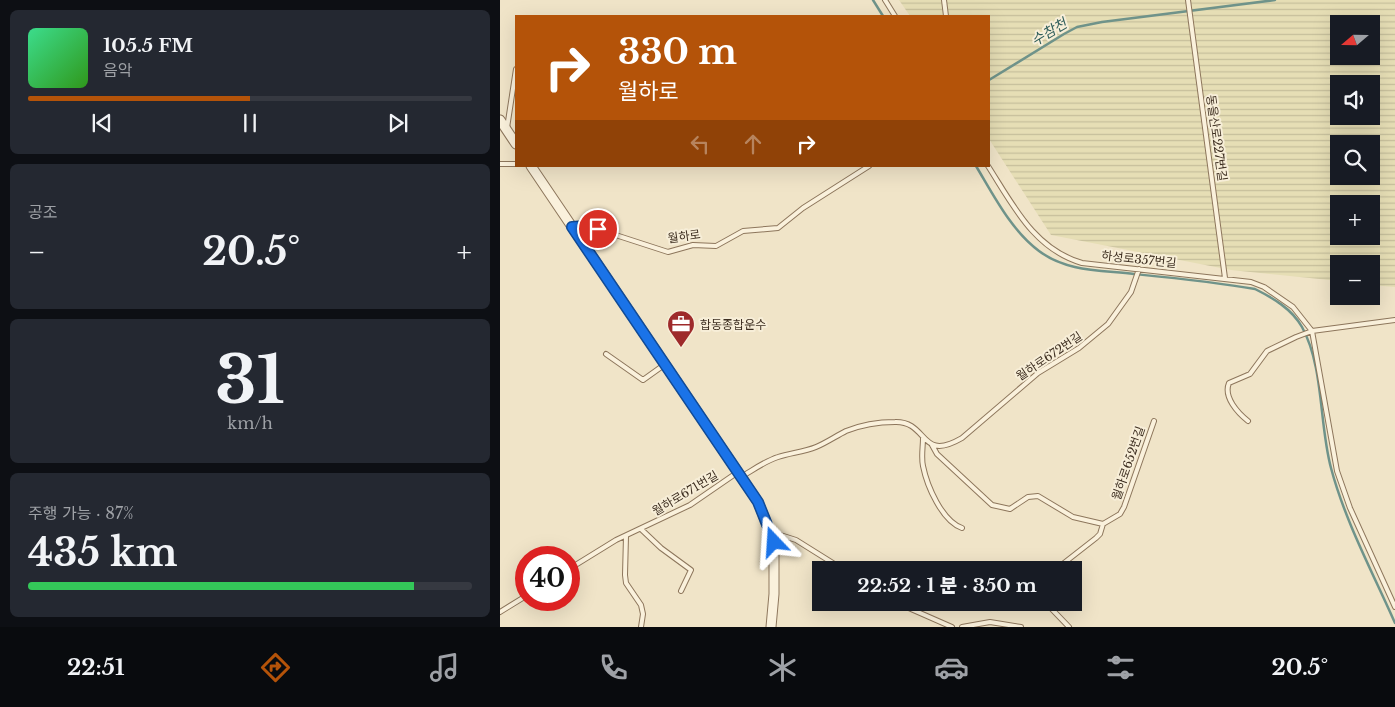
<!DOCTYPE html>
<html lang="ko">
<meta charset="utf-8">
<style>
:root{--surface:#171b24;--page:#242831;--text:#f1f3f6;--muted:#9ea1a6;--line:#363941;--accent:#b45309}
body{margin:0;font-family:"Libre Baskerville","Noto Sans KR",serif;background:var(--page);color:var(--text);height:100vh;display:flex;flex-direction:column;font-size:19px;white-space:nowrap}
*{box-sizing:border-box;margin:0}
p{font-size:16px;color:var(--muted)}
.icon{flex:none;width:28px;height:28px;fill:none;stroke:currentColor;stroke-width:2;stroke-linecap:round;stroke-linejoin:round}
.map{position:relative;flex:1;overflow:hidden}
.panel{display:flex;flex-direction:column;gap:10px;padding:10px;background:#0d0f14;width:500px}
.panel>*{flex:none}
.banner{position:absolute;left:15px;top:15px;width:475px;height:152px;border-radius:0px;box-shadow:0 5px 20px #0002;background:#b45309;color:#fff;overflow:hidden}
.needle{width:32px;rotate:250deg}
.fabs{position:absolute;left:830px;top:15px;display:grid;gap:10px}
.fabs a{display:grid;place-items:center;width:50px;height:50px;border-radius:0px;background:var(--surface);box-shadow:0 5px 20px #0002;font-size:25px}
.speed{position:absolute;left:15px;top:546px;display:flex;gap:10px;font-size:25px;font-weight:700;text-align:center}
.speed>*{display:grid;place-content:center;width:65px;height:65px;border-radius:50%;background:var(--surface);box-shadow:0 5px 20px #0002;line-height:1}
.speed .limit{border:8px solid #d22;background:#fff;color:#111}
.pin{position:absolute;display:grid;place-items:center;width:42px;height:42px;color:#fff;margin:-21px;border:2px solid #fff;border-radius:50%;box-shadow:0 1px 5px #0007}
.me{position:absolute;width:55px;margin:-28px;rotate:340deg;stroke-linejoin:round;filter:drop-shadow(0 0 4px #0008)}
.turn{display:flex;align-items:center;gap:18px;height:105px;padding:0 20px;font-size:22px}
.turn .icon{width:65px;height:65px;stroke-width:2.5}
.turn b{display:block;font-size:35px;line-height:42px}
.lanes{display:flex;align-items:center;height:48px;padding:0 20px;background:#0003;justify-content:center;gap:25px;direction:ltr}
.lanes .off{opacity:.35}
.big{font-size:38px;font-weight:800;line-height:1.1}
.panel .card{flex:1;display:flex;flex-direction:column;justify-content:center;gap:8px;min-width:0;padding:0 18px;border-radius:8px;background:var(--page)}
.panel .dial{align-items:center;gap:0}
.dial b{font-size:65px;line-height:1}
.song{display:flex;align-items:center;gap:15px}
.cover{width:60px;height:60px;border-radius:8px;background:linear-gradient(135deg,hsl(150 70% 55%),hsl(110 70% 35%))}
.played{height:5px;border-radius:2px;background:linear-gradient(90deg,var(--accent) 50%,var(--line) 50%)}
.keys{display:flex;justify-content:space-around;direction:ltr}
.heat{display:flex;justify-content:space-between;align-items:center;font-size:28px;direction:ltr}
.charge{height:8px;border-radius:4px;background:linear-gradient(90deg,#34c759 87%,var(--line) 0)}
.trip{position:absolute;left:312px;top:561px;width:270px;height:50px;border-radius:0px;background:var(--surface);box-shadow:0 5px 20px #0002;font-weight:800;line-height:50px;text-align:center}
.tabs{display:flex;height:80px;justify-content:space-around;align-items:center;background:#090b0e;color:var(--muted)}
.tabs .icon{width:35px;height:35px}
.tabs .current{color:var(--accent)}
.tabs b{font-size:22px;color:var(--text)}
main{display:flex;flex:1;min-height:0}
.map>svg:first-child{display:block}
</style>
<main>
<section class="panel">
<div class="card">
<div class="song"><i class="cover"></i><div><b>105.5 FM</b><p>음악</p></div></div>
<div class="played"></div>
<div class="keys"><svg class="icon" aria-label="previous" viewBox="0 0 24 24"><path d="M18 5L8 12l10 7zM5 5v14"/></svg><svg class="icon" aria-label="pause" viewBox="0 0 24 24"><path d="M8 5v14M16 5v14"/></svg><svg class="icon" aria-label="next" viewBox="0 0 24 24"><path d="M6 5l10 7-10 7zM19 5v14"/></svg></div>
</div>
<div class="card"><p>공조</p>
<div class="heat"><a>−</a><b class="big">20.5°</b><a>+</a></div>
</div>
<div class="card dial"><b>31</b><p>km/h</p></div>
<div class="card"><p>주행 가능 · 87%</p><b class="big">435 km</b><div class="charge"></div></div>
</section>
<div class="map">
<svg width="895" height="627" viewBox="0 0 895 627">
<defs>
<pattern id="farmland-rules" width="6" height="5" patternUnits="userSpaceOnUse" patternTransform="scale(1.25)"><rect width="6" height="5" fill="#e6deb5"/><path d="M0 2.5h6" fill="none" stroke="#c6bf9b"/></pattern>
</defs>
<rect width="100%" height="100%" fill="#f0e4c8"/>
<!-- farmland -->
<path fill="url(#farmland-rules)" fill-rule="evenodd" d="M399,0h496v287l-24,-2v-21h-32v17l-108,-11 -180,-35 -62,-96v-123h-79zM839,24h32v32h-32zM839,84h32v32h-32zM839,144h32v32h-32zM839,204h32v32h-32z"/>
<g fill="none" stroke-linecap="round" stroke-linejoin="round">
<!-- stream -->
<path stroke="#6f938a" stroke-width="2.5" d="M373,0l10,16
M489,80l75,-46 13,-7 25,-5 173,-22
M476,166c18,30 35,64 63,85 28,21 62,19 95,23 40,4 81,8 121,15 18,9 37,20 47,38 22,40 17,97 29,141 14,53 42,105 64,155"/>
<!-- service casing -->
<g stroke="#8d765c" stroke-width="6">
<path id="service" d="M385,0l10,16
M444,0l2,16
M688,0l37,278
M7,128l9,-59
M0,164h16
M488,166c25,39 46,83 94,97l169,19 13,5 29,20 19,24 25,140 13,37 45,99
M75,227h16l77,25 25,-7 23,1 27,-15 35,-3 25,-20 66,-42
M106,354l37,26 21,-15
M748,421c-10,-8 -25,-24 -19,-38l21,-9 17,-23 29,-14 16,-6 83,-11
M423,438c0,9 -2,19 0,28 4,20 19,55 39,62
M432,445l5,9 55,51 18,4 18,-12 10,-1 35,21 30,7
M241,477c12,-7 24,-16 37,-20 12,-4 26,-5 38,-10 10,-4 20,-11 30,-16 15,-6 33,-9 49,-9 34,-1 24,41 67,16l76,-65 41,-25 29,-24 23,-32 8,-23
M142,530l19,18 30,22 -10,21
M271,532l25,8 48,30
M126,536l-1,39 1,8 15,22 2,9 -2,13
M69,569l47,-29 74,-35 48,-33
M555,570l41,-32 4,-4 3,-10 17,-10 4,-7 30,-86
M395,602l57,25
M545,602l24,25
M0,612l26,-16
M462,627l28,-5 31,5"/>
</g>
<!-- tertiary casing -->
<g stroke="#8d765c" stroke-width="11">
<path id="tertiary" d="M0,120l16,24
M31,166l227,336 16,40v52l-3,33"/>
</g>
<!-- service -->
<use href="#service" stroke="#faf1dc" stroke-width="4"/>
<!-- tertiary -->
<use href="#tertiary" stroke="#faf1dc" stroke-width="9"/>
</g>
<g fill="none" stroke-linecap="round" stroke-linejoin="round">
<!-- route casing -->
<g stroke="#114b97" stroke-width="12">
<path id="route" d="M98,229l-12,-3 -14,1 186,275 16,40"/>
</g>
<!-- route -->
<use href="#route" stroke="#1a73e8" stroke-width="9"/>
</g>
<!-- icons -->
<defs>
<g id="office-pin" transform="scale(1.4375)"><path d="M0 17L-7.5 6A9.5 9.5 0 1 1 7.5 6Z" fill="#9e2a2b" stroke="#f7eed8"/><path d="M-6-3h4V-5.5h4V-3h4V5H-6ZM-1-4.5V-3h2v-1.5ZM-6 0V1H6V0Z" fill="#fff"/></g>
</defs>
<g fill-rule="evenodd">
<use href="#office-pin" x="181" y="324"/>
</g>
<g text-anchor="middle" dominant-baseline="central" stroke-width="4" stroke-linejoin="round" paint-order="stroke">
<!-- street labels -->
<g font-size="12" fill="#3d2e20" stroke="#f7eed8">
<text transform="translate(717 138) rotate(82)">동을산로227번길</text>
<text transform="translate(184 236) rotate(-8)">월하로</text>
<text transform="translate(639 259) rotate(6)">하성로357번길</text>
<text transform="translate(549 356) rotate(-34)">월하로672번길</text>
<text transform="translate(628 463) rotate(-71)">월하로652번길</text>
<text transform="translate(185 493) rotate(-31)">월하로671번길</text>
</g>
<!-- poi labels -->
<g font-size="12" fill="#3d2e20" stroke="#f7eed8" text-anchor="start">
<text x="200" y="324">합동종합운수</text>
</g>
<!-- water labels -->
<g font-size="14" font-style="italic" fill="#2f5d5a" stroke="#f7eed8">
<text transform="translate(549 32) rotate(-31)">수참천</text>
</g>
</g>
</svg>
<div class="fabs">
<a><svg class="needle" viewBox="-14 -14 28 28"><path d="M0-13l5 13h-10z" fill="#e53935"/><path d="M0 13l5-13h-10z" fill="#9ea1a6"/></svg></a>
<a><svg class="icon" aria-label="sound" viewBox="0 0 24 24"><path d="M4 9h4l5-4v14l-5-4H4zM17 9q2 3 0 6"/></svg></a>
<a><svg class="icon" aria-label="search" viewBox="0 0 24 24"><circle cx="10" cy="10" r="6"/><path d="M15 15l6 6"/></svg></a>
<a>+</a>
<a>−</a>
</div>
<div class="speed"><div class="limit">40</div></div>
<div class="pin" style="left:98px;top:229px;background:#d93025"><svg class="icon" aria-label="arrive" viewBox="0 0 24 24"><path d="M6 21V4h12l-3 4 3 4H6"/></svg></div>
<svg class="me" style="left:274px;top:542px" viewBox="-20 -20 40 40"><path d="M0-17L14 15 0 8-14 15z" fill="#1a73e8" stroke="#fff" stroke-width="4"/></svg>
<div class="trip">22:52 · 1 분 · 350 m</div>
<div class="banner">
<div class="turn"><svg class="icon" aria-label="right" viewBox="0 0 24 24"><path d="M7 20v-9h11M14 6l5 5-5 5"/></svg><div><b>330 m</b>월하로</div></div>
<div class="lanes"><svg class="icon off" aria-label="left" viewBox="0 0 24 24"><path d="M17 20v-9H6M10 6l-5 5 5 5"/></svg><svg class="icon off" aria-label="ahead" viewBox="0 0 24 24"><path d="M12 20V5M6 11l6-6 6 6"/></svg><svg class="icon" aria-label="right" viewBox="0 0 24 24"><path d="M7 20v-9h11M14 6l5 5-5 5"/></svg></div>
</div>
</div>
</main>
<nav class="tabs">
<b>22:51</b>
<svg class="icon current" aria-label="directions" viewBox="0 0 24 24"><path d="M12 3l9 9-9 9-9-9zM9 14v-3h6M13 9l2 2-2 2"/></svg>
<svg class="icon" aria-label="music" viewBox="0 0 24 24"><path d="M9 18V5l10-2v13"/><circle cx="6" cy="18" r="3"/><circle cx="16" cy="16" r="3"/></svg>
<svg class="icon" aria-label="phone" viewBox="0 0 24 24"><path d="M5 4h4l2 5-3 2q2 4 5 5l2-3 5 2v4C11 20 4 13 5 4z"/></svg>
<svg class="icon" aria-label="climate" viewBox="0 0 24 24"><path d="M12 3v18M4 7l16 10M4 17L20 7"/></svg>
<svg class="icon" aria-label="car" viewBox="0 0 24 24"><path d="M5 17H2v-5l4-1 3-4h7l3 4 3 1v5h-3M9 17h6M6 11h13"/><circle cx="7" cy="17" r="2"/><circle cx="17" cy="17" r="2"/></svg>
<svg class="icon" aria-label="filters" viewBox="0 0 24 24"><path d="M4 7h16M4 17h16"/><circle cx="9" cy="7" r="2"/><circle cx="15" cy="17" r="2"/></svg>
<b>20.5°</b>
</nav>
